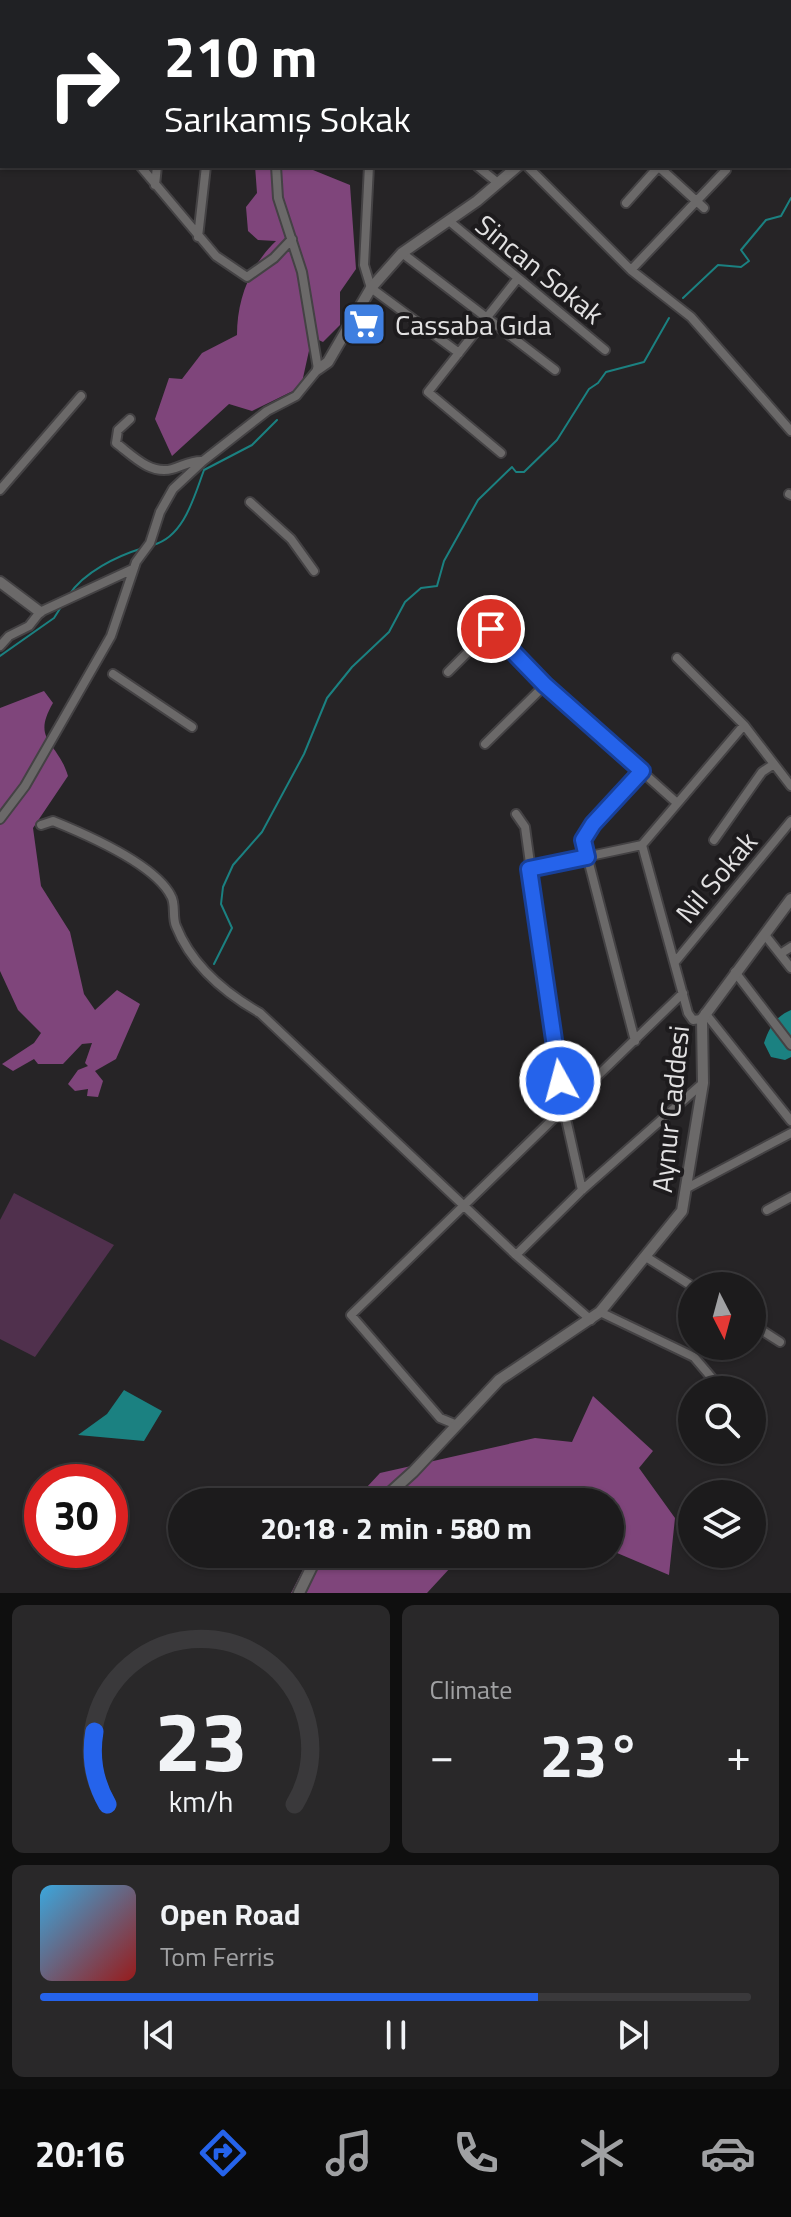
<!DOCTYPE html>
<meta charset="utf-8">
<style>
:root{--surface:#1c1b1c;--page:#292829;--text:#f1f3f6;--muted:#a0a1a3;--line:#3a393b;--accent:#2563eb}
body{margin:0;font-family:"Titillium Web",sans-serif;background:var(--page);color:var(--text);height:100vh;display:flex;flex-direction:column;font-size:30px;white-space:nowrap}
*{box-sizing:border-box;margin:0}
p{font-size:26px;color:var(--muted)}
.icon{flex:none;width:44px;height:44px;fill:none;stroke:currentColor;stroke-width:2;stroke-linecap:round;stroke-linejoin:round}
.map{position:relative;height:1593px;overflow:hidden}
.drawer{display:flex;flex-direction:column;gap:12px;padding:12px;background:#0f0f0f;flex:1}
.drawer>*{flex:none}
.guide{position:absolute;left:0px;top:0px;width:792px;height:168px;box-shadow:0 2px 6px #0004,0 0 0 2px var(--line);background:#202124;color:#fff;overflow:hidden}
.needle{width:52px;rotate:174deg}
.controls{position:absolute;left:678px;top:1272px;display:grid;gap:16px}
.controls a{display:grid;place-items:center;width:88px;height:88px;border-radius:50%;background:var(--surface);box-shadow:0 2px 6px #0004,0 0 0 2px var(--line);font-size:40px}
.speed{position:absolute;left:24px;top:1464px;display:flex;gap:16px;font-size:40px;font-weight:700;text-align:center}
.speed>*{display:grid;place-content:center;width:104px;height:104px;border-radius:50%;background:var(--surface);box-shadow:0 2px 6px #0004,0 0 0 2px var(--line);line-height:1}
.speed .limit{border:12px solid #d22;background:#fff;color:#111}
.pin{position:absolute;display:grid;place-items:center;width:68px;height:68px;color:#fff;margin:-34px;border:4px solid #fff;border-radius:50%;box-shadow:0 2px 8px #0007}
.me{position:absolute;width:88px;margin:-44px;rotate:353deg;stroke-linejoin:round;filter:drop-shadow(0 0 6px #0008)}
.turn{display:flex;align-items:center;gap:28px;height:168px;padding:0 32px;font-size:36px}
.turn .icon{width:104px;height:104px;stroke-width:2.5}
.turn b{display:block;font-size:56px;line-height:68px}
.big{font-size:60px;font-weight:700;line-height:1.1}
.drawer .tile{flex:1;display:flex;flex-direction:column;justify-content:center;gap:12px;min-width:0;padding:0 28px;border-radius:12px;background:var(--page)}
.drawer .dial{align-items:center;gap:0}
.dial svg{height:208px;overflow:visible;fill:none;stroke:var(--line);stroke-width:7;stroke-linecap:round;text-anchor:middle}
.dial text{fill:var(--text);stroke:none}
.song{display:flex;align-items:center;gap:24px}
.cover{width:96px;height:96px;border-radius:12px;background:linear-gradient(135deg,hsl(200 70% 55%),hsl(0 70% 35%))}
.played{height:8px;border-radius:4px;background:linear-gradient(90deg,var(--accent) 70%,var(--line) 70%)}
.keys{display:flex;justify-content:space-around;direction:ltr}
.heat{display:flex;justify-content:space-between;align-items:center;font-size:44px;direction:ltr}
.drawer .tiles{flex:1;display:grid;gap:12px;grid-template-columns:1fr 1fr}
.tile:last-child{grid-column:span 2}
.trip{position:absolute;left:168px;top:1488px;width:456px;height:80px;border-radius:40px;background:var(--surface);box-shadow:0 2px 6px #0004,0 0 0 2px var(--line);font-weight:700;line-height:80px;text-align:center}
.tabs{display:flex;height:128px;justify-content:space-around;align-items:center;background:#0b0b0b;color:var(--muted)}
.tabs .icon{width:56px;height:56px}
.tabs .current{color:var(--accent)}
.tabs b{font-size:36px;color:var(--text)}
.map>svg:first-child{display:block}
</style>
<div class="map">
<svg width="791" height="1593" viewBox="0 0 791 1593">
<rect width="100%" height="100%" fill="#262426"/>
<!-- green -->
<path fill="#50304d" d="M14,1193l100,52 -79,112 -35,-18v-119z"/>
<!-- forest -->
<path fill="#7f457b" d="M255,166h57l1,4 37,15 6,84 -16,23v33l-17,17 -11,-5 -11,50 -49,24 -23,-7 -57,52 -17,-37 14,-41 13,1 20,-26 35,-18c0,-36 13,-69 39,-94l-18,-1 -10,-9 -2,-24 11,-14z
M44,691l9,12c-22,38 4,37 15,73l-35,52 8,58 29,46 14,62 11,16 22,-20 23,14 -24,55 -21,12 8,10 -5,16 -11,-1 1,-7 -13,2 -7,-7 10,-14 10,-4 -3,-3 7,-20 -10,1 -19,20h-25l-4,-5 -21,12 -11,-7 32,-21 7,-10 -23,-23 -18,-39v-263z
M593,1396l60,55 -14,17 36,50 -6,57 -59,-25v-48h-257l27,-29 155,-35 37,4z
M311,1554h152l-36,39h-136z"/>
<!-- water -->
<path fill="#1b8181" d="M791,1010v47l-6,3 -14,-3 -7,-14c5,-15 12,-27 27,-33z
M124,1390l38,21 -18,30 -66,-6 29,-21z"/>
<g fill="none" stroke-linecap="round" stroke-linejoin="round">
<!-- stream -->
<path stroke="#1b8181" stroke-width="2" d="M683,298l35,-33 23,2 8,-6 -8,-11 25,-30 15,-4 10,-18
M153,545c31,-8 41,-48 51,-75l48,-25 25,-25
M69,595c15,-23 48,-39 74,-47
M0,656l54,-38 7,-11
M214,964l18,-36 -11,-24 2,-17 10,-22 29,-33 42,-78 23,-56 25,-31 37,-35 16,-30 16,-14 16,-2 7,-25 34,-61 34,-33 4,5h8l33,-32 32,-51 9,-6 8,-11 38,-10 25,-44"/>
<!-- minor casing -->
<g stroke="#444244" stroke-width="12">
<path id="minor" d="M118,0v2
M353,0l1,2
M650,0l2,2
M717,0l2,2
M314,2v-2
M394,2l1,-2
M436,2l2,-2
M511,2l2,-2
M585,2l2,-2
M790,68l1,1
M790,139l1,1
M369,166l-5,99 7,23 88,65
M477,166l21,17
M527,166l104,104 60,47 100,114
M658,166l46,42
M141,167l75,89 31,21 27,-19 18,-19
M155,185l2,-19
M626,203l33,-37
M449,221l156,129
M198,237l8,-71
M402,253l153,117
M631,270l95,-100
M130,419l-12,11 -2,13c16,12 34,32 56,26 11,-3 19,-9 31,-8
M501,453l-73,-61 90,-114
M0,490l81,-94
M789,494l2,1
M250,502l41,37 23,32
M0,646l9,-10 20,-10 11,-14 93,-43
M677,658l67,67 47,61
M448,672l43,-43 54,56 132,118
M113,674l79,53
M485,744l60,-59
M516,814l9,13 39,283 18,80
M0,819l25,-33 86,-150 25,-74 14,-19 10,-31 13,-23 30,-28 64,-50 29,-15 22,-27 -16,-97 -24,-74 -2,-32
M41,825l12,-4c32,13 102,43 118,75 5,8 1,21 5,30 15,38 49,67 84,87l256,242 75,65
M714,840l48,-68 12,-8
M642,845l46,168 5,7 9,-1
M529,869l113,-24 102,-120
M765,935l26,33
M780,954l11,-7
M675,962l116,-141
M735,972l56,73
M705,1013l86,108
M635,1041l-52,-201 10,-16 49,-53
M687,1188l104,-55
M767,1210l24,-13
M516,1255l66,-65 121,-107
M646,1257l46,29
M600,1312l94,45 28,33
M752,1324l28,18
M457,1425l-17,-7 -89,-103 332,-322"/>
</g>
<!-- tertiary casing -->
<g stroke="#444244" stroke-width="14">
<path id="tertiary" d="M665,2l3,-2
M318,369l10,-7 43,-74 31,-35 75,-52 41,-35
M0,582l40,30
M373,1502l19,-11 21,-19 86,-92 101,-68 82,-101 21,-128 -1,-64 89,-120
M299,1593l19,-39"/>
</g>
<!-- minor -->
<use href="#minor" stroke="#6b6969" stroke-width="8"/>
<!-- tertiary -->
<use href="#tertiary" stroke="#6b6969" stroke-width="10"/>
</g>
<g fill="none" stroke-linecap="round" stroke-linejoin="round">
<!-- route casing -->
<g stroke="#184099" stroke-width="20">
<path id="route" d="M491,629l54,56 97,86 -49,53 -10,16 4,17 -58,12 31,212"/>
</g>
<!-- route -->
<use href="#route" stroke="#2563eb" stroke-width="14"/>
</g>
<!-- icons -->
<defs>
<g id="supermarket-square" transform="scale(2.3)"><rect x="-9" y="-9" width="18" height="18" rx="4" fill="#3f7fe0" stroke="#1d1b1d"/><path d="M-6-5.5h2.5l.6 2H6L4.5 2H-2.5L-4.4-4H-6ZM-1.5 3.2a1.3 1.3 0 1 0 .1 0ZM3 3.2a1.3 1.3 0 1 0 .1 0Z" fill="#fff"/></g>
</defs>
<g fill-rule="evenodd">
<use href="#supermarket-square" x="364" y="324"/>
</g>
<g text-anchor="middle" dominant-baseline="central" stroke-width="8" stroke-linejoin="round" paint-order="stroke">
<!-- street labels -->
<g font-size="28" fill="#e2e1e2" stroke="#1d1b1d">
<text transform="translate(540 269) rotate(39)">Sincan Sokak</text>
<text transform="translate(716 877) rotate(-50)">Nil Sokak</text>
<text transform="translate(670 1109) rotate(-84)">Aynur Caddesi</text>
</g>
<!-- poi labels -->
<g font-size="28" fill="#e2e1e2" stroke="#1d1b1d" text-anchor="start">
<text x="395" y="324">Cassaba Gıda</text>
</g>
</g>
</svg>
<div class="controls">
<a><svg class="needle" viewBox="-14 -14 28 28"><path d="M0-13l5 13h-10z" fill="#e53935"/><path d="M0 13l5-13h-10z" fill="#a0a1a3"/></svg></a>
<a><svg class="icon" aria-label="search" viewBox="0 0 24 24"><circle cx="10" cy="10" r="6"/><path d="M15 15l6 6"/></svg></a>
<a><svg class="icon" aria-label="layers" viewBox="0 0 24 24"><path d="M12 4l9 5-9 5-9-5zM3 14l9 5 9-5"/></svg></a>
</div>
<div class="speed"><div class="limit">30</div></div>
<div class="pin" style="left:491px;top:629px;background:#d93025"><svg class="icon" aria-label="arrive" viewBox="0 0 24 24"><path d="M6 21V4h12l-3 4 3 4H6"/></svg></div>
<svg class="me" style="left:560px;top:1081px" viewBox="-20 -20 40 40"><circle r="17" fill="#2563eb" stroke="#fff" stroke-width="3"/><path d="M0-11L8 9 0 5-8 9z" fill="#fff"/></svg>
<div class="trip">20:18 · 2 min · 580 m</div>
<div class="guide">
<div class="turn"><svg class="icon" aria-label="right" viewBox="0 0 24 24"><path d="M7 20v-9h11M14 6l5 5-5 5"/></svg><div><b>210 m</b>Sarıkamış Sokak</div></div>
</div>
</div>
<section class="drawer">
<div class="tiles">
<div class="tile dial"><svg viewBox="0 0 100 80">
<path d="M14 69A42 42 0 1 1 86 69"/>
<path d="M14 69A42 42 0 0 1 9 41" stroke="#2563eb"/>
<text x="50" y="56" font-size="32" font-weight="700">23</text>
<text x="50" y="72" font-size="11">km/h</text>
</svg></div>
<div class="tile"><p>Climate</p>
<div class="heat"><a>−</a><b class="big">23°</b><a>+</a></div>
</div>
<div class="tile">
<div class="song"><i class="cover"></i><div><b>Open Road</b><p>Tom Ferris</p></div></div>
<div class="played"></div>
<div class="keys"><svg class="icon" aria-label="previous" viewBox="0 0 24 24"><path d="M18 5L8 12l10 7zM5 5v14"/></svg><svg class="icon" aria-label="pause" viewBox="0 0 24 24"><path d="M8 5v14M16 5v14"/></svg><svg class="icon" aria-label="next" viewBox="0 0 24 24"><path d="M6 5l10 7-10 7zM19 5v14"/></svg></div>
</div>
</div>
</section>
<nav class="tabs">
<b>20:16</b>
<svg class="icon current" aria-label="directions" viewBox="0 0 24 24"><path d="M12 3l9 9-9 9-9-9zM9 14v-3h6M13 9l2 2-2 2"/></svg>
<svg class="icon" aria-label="music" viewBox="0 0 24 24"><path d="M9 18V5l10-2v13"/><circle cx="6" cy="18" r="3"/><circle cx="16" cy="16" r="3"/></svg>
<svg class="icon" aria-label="phone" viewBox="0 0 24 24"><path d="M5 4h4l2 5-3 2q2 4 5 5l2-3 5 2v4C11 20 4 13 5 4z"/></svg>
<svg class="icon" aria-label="climate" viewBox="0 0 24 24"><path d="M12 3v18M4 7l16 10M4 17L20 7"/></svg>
<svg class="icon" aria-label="car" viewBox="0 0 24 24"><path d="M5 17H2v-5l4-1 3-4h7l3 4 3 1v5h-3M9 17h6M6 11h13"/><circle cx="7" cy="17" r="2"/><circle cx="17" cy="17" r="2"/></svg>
</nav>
